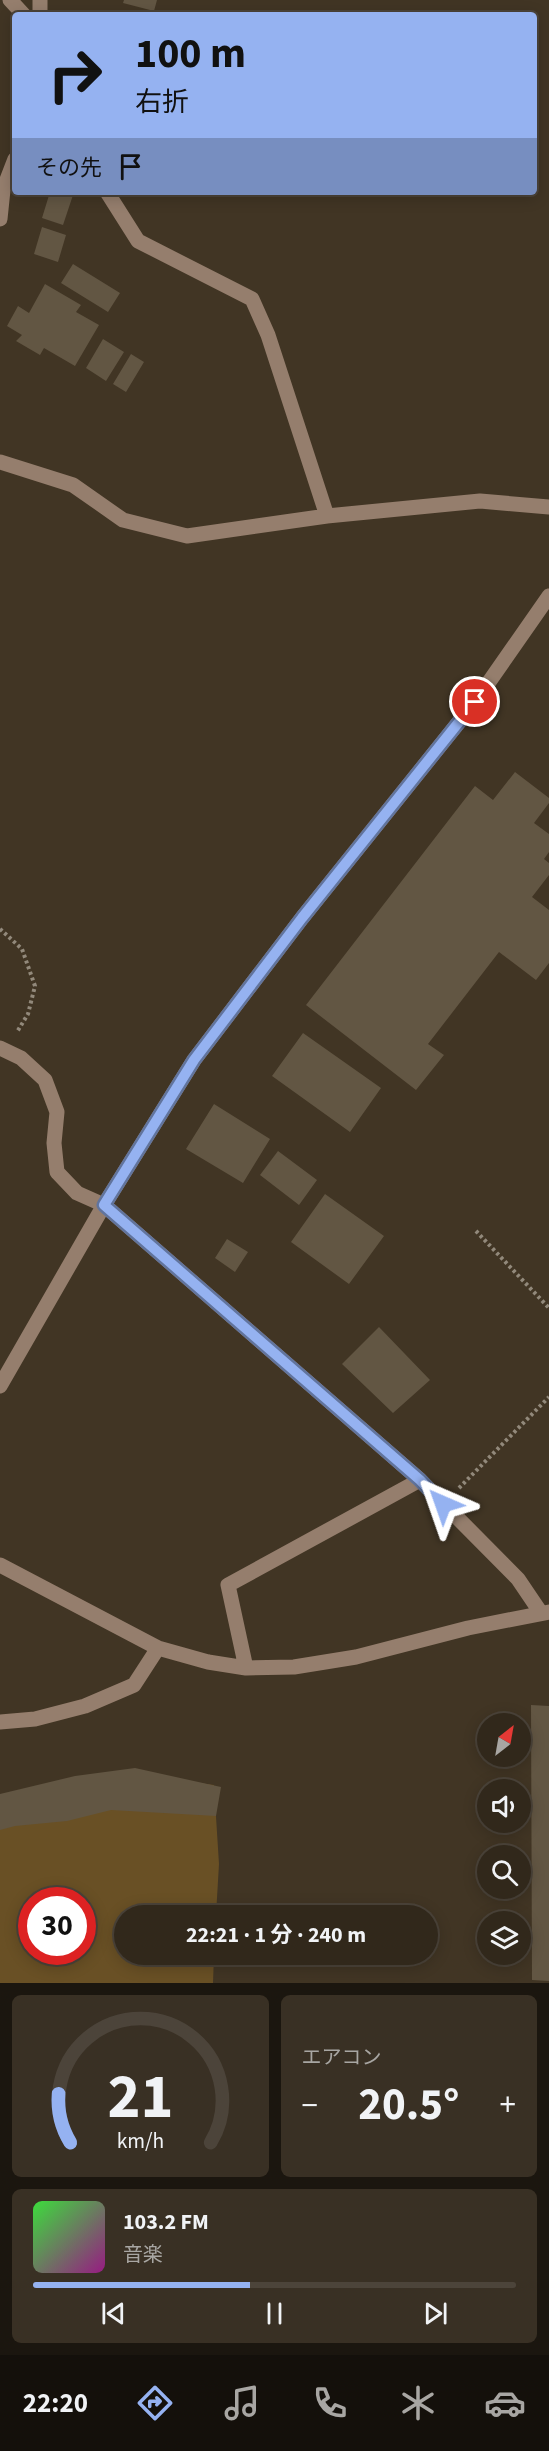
<!DOCTYPE html>
<html lang="ja">
<meta charset="utf-8">
<style>
:root{--surface:#31281b;--page:#393024;--text:#f1f3f6;--muted:#a8a6a3;--line:#4c443a;--accent:#95b2f1}
body{margin:0;font-family:"Source Sans 3","Noto Sans JP",sans-serif;background:var(--page);color:var(--text);height:100vh;display:flex;flex-direction:column;font-size:22px;white-space:nowrap}
*{box-sizing:border-box;margin:0}
p{font-size:20px;color:var(--muted)}
.icon{flex:none;width:33px;height:33px;fill:none;stroke:currentColor;stroke-width:2;stroke-linecap:round;stroke-linejoin:round}
.map{position:relative;height:1983px;overflow:hidden}
.details{display:flex;flex-direction:column;gap:12px;padding:12px;background:#1b160f;flex:1}
.details>*{flex:none}
.hud{position:absolute;left:12px;top:12px;width:525px;height:183px;border-radius:6px;box-shadow:0 3px 15px #0003,0 0 0 2px var(--line);background:#95b2f1;color:#111;overflow:hidden}
.needle{width:39px;rotate:31deg}
.controls{position:absolute;left:477px;top:1713px;display:grid;gap:12px}
.controls a{display:grid;place-items:center;width:54px;height:54px;border-radius:50%;background:var(--surface);box-shadow:0 3px 15px #0003,0 0 0 2px var(--line);font-size:30px}
.speed{position:absolute;left:18px;top:1887px;display:flex;gap:12px;font-size:30px;font-weight:700;text-align:center}
.speed>*{display:grid;place-content:center;width:78px;height:78px;border-radius:50%;background:var(--surface);box-shadow:0 3px 15px #0003,0 0 0 2px var(--line);line-height:1}
.speed .limit{border:9px solid #d22;background:#fff;color:#111}
.pin{position:absolute;display:grid;place-items:center;width:51px;height:51px;color:#fff;margin:-26px;border:3px solid #fff;border-radius:50%;box-shadow:0 2px 6px #0007}
.me{position:absolute;width:66px;margin:-33px;rotate:317deg;stroke-linejoin:round;filter:drop-shadow(0 0 4px #0008)}
.turn{display:flex;align-items:center;gap:21px;height:126px;padding:0 24px;font-size:27px}
.turn .icon{width:78px;height:78px;stroke-width:2.5}
.turn b{display:block;font-size:42px;line-height:51px}
.then{display:flex;align-items:center;height:57px;padding:0 24px;background:#0003;gap:12px;font-size:22px}
.big{font-size:45px;font-weight:700;line-height:1.1}
.details .widget{flex:1;display:flex;flex-direction:column;justify-content:center;gap:9px;min-width:0;padding:0 21px;border-radius:9px;background:var(--page)}
.details .dial{align-items:center;gap:0}
.dial svg{height:156px;overflow:visible;fill:none;stroke:var(--line);stroke-width:7;stroke-linecap:round;text-anchor:middle}
.dial text{fill:var(--text);stroke:none}
.song{display:flex;align-items:center;gap:18px}
.cover{width:72px;height:72px;border-radius:9px;background:linear-gradient(135deg,hsl(120 70% 55%),hsl(310 70% 35%))}
.played{height:6px;border-radius:3px;background:linear-gradient(90deg,var(--accent) 45%,var(--line) 45%)}
.keys{display:flex;justify-content:space-around;direction:ltr}
.heat{display:flex;justify-content:space-between;align-items:center;font-size:33px;direction:ltr}
.details .tiles{flex:1;display:grid;gap:12px;grid-template-columns:1fr 1fr}
.widget:last-child{grid-column:span 2}
.trip{position:absolute;left:114px;top:1905px;width:324px;height:60px;border-radius:30px;background:var(--surface);box-shadow:0 3px 15px #0003,0 0 0 2px var(--line);font-weight:700;line-height:60px;text-align:center}
.menu{display:flex;height:96px;justify-content:space-around;align-items:center;background:#14100b;color:var(--muted)}
.menu .icon{width:42px;height:42px}
.menu .selected{color:var(--accent)}
.menu b{font-size:27px;color:var(--text)}
.map>svg:first-child{display:block}
</style>
<div class="map">
<svg width="549" height="1983" viewBox="0 0 549 1983">
<rect width="100%" height="100%" fill="#413524"/>
<!-- green -->
<path fill="#695025" fill-rule="evenodd" d="M176,1780l38,5 5,79 -3,51 -92,1v38l90,1 -1,28h-213v-185zM32,1900h50v52h-50z"/>
<!-- building -->
<path fill="#625643" d="M124,0h33l-3,11 -31,-8z
M50,192h24l-11,33 -21,-7z
M42,227l24,8 -8,27 -24,-8z
M73,264l47,29 -12,19 -47,-29z
M45,284l36,21 -5,7 23,13 -24,41 -31,-18 -4,7 -24,-14 6,-6 -15,-9 11,-20 11,7z
M103,339l21,13 -18,29 -20,-13z
M131,354l13,8 -18,30 -13,-8z
M515,772l34,26v5l-15,20 15,11v18l-5,7 5,4v12l-17,22 17,13v53l-13,17 -37,-28 -71,92 16,11 -28,35 -110,-85 169,-219 18,14z
M303,1033l78,55 -31,44 -78,-56z
M214,1104l56,35 -27,44 -57,-34z
M278,1151l39,29 -18,25 -39,-30z
M325,1194l59,42 -35,48 -58,-42z
M227,1239l21,13 -13,20 -20,-14z
M379,1327l51,53 -37,33 -51,-49z
M531,1705l18,1v275l-17,-1z
M135,1768l86,19 -5,29 -105,-6 -44,11 -52,5 -15,4v-36l75,-18z"/>
<g fill="none" stroke-linecap="round" stroke-linejoin="round">
<!-- path -->
<path stroke="#92897b" stroke-width="4" stroke-dasharray="3 3" stroke-linecap="butt" d="M0,929l22,20 13,37 -7,28 -11,18
M476,1231l73,77
M459,1488l90,-91"/>
<!-- minor -->
<path stroke="#957e6d" stroke-width="15" d="M10,0l14,15
M40,0v15
M107,192l31,49 114,58 16,36 59,181
M0,219l3,-29 12,-31
M0,462l73,23 50,35 64,16 140,-20 153,-15 69,6
M0,1048l21,10 24,22 12,32 -3,31 3,29 20,21 27,12 316,275 98,99 23,34
M0,1386l104,-181 90,-145 108,-142 173,-216 74,-106
M0,1565l158,83 50,14 38,6 48,-1 62,-10 112,-29 81,-16
M246,1668l-18,-83 192,-105
M0,1722l35,-3 50,-13 49,-21 24,-37"/>
</g>
<g fill="none" stroke-linecap="round" stroke-linejoin="round">
<!-- route casing -->
<g stroke="#61749d" stroke-width="15">
<path id="route" d="M443,1504l-23,-24 -316,-275 90,-145 108,-142 173,-216"/>
</g>
<!-- route -->
<use href="#route" stroke="#95b2f1" stroke-width="10"/>
</g>
</svg>
<div class="controls">
<a><svg class="needle" viewBox="-14 -14 28 28"><path d="M0-13l5 13h-10z" fill="#e53935"/><path d="M0 13l5-13h-10z" fill="#a8a6a3"/></svg></a>
<a><svg class="icon" aria-label="sound" viewBox="0 0 24 24"><path d="M4 9h4l5-4v14l-5-4H4zM17 9q2 3 0 6"/></svg></a>
<a><svg class="icon" aria-label="search" viewBox="0 0 24 24"><circle cx="10" cy="10" r="6"/><path d="M15 15l6 6"/></svg></a>
<a><svg class="icon" aria-label="layers" viewBox="0 0 24 24"><path d="M12 4l9 5-9 5-9-5zM3 14l9 5 9-5"/></svg></a>
</div>
<div class="speed"><div class="limit">30</div></div>
<div class="pin" style="left:475px;top:702px;background:#d93025"><svg class="icon" aria-label="arrive" viewBox="0 0 24 24"><path d="M6 21V4h12l-3 4 3 4H6"/></svg></div>
<svg class="me" style="left:443px;top:1504px" viewBox="-20 -20 40 40"><path d="M0-17L14 15 0 8-14 15z" fill="#95b2f1" stroke="#fff" stroke-width="4"/></svg>
<div class="trip">22:21 · 1 分 · 240 m</div>
<div class="hud">
<div class="turn"><svg class="icon" aria-label="right" viewBox="0 0 24 24"><path d="M7 20v-9h11M14 6l5 5-5 5"/></svg><div><b>100 m</b>右折</div></div>
<div class="then">その先<svg class="icon" aria-label="arrive" viewBox="0 0 24 24"><path d="M6 21V4h12l-3 4 3 4H6"/></svg></div>
</div>
</div>
<section class="details">
<div class="tiles">
<div class="widget dial"><svg viewBox="0 0 100 80">
<path d="M14 69A42 42 0 1 1 86 69"/>
<path d="M14 69A42 42 0 0 1 8 44" stroke="#95b2f1"/>
<text x="50" y="56" font-size="32" font-weight="700">21</text>
<text x="50" y="72" font-size="11">km/h</text>
</svg></div>
<div class="widget"><p>エアコン</p>
<div class="heat"><a>−</a><b class="big">20.5°</b><a>+</a></div>
</div>
<div class="widget">
<div class="song"><i class="cover"></i><div><b>103.2 FM</b><p>音楽</p></div></div>
<div class="played"></div>
<div class="keys"><svg class="icon" aria-label="previous" viewBox="0 0 24 24"><path d="M18 5L8 12l10 7zM5 5v14"/></svg><svg class="icon" aria-label="pause" viewBox="0 0 24 24"><path d="M8 5v14M16 5v14"/></svg><svg class="icon" aria-label="next" viewBox="0 0 24 24"><path d="M6 5l10 7-10 7zM19 5v14"/></svg></div>
</div>
</div>
</section>
<nav class="menu">
<b>22:20</b>
<svg class="icon selected" aria-label="directions" viewBox="0 0 24 24"><path d="M12 3l9 9-9 9-9-9zM9 14v-3h6M13 9l2 2-2 2"/></svg>
<svg class="icon" aria-label="music" viewBox="0 0 24 24"><path d="M9 18V5l10-2v13"/><circle cx="6" cy="18" r="3"/><circle cx="16" cy="16" r="3"/></svg>
<svg class="icon" aria-label="phone" viewBox="0 0 24 24"><path d="M5 4h4l2 5-3 2q2 4 5 5l2-3 5 2v4C11 20 4 13 5 4z"/></svg>
<svg class="icon" aria-label="climate" viewBox="0 0 24 24"><path d="M12 3v18M4 7l16 10M4 17L20 7"/></svg>
<svg class="icon" aria-label="car" viewBox="0 0 24 24"><path d="M5 17H2v-5l4-1 3-4h7l3 4 3 1v5h-3M9 17h6M6 11h13"/><circle cx="7" cy="17" r="2"/><circle cx="17" cy="17" r="2"/></svg>
</nav>
